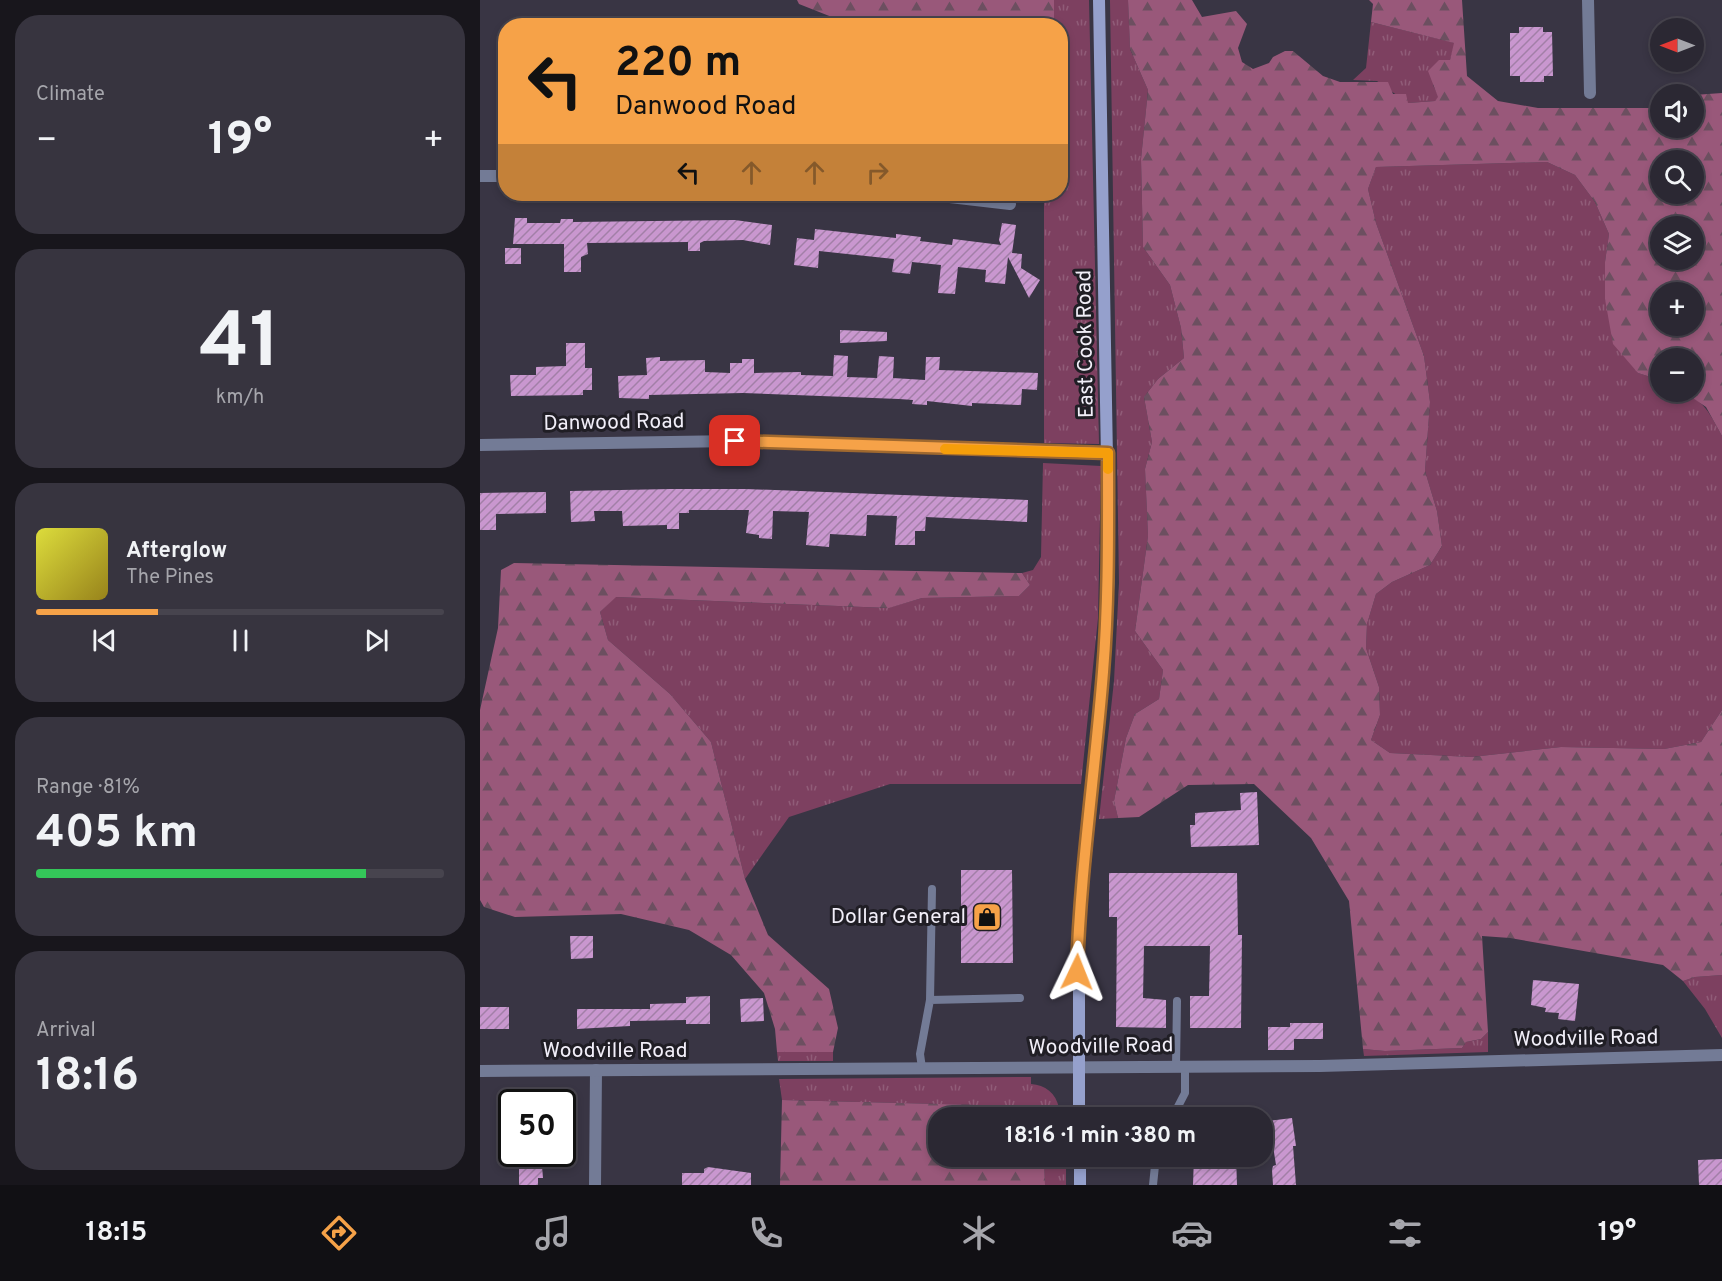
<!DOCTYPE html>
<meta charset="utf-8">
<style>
:root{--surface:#2b2833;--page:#37343f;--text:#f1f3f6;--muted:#a6a6ac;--line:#47444e;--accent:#f6a248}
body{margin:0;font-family:Overpass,sans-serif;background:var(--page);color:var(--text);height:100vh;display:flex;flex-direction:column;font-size:22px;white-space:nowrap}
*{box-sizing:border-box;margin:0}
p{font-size:20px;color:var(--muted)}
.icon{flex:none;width:33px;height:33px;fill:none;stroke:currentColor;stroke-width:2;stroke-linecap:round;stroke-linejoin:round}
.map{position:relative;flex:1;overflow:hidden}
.panel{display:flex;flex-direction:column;gap:15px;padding:15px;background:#18161c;width:480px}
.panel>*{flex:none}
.top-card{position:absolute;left:18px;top:18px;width:570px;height:183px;border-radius:24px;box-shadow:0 3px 9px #0003,0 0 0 2px var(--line);background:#f6a248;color:#111;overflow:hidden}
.needle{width:39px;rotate:270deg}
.controls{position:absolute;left:1170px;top:18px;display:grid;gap:12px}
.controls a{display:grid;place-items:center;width:54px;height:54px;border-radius:50%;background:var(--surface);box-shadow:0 3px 9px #0003,0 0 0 2px var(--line);font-size:30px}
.speed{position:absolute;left:18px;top:1089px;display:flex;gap:12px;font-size:30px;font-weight:700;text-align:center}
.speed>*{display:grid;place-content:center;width:78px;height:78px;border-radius:50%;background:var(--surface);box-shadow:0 3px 9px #0003,0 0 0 2px var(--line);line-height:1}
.speed .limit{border:3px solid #111;border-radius:9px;background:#fff;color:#111}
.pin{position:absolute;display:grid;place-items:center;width:51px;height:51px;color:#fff;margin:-26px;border-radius:12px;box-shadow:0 3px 9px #0006}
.me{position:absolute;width:66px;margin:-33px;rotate:2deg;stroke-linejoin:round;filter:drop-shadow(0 0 4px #0008)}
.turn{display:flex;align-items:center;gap:21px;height:126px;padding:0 18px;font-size:27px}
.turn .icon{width:78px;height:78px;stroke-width:2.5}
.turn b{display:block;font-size:42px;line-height:51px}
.lanes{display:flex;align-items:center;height:57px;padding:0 18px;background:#0003;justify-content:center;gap:30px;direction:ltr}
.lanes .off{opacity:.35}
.big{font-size:45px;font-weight:700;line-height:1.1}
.panel .card{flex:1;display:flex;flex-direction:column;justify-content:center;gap:9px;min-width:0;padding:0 21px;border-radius:24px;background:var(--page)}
.panel .dial{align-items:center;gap:0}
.dial b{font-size:78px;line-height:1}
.song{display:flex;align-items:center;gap:18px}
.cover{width:72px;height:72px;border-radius:9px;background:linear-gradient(135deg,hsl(60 70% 55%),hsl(50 70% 35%))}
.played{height:6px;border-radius:3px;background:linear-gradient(90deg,var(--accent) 30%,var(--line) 30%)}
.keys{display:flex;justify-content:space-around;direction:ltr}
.heat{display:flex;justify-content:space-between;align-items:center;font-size:33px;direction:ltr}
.charge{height:9px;border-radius:4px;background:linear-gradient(90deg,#34c759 81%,var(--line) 0)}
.trip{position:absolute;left:448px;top:1107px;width:345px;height:60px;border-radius:24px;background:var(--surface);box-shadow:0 3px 9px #0003,0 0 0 2px var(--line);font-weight:700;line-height:60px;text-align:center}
.tabs{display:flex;height:96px;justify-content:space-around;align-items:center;background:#111014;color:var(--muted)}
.tabs .icon{width:42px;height:42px}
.tabs .active{color:var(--accent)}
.tabs b{font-size:27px;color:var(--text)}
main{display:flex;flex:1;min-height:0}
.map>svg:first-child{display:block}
</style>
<main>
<section class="panel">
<div class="card"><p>Climate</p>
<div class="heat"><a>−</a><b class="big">19°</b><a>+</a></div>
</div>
<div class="card dial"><b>41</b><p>km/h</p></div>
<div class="card">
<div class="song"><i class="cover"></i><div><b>Afterglow</b><p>The Pines</p></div></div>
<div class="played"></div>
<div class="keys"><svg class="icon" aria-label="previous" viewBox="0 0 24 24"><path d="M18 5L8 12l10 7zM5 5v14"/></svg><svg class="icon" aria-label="pause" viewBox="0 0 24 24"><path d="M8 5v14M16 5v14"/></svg><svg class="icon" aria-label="next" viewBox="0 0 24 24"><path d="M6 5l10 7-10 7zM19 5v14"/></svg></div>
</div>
<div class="card"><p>Range · 81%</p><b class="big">405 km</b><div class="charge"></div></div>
<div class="card"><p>Arrival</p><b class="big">18:16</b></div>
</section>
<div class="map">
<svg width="1242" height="1185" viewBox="0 0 1242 1185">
<defs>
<pattern id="grass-tufts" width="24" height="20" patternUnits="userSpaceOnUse" patternTransform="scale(1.5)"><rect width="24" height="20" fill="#7d4060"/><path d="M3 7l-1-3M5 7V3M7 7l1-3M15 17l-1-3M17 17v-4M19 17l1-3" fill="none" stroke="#905c78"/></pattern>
<pattern id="forest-firs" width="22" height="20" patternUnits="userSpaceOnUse" patternTransform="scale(1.5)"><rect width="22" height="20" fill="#99587a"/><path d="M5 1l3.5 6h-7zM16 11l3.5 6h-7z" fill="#6c4f60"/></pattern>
<pattern id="building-hatch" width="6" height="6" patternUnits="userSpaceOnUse" patternTransform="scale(1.5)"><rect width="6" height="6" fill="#c997cf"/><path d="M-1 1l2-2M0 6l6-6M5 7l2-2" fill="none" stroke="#a27fa7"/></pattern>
</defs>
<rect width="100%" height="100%" fill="#393544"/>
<!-- grass -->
<path fill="url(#grass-tufts)" d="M574,0h35l10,444 -55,-1v-249h16v-168l-6,-1z
M630,0h18l2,49 18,41 -7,69 2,88 27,38 11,43 3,30 -26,21 -14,18 8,45 -7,27 3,67 -13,95 28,39 -4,29 -24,15 -9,24 -12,63 4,17 -19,1 15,-138 5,-98z
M891,22l84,21 -5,17 -17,25 6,12 -4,4 -27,2 -31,-22 -24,-1 13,-12z
M1067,162l28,13 20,27 14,32 -4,28v37l33,74 22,7v12c39,0 45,12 62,44v274l-21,32 -37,7 -103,-2 -90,10 -81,-4 -19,-13 9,-25 -1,-28 -13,-39 1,-24 9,-30 16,-12 38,-17 12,-19 -5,-35 -12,-40 5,-69 -6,-46 -48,-133 -8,-34 8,-22z
M563,463l58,3 -3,152 -17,166h-191l-101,33 -44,62 -34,-137 -41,-48 -62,-54 -8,-28 15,-15 273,11 34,-10 97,-2 11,-11 -8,-12 11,-3 8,-13z
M1242,975v63l-17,-29 -22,-28 12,-4z
M1008,1032v20l-124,4 -1,-7 22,2 77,-3 4,-6 15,-3z
M297,1052h56v9h-55z
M551,1077v7c14,1 25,9 28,24h6v9h-33l-12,-11 -238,-6 -3,-21z
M564,1157h22v28h-21z"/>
<!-- forest -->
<path fill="url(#forest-firs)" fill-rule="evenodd" d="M317,0h257v25h-202l-53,-21z
M648,0h64l10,17 34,-6 11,13 -9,24 4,14 11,7 16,-6 4,-6 12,-6h8l30,25 17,6h48l5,12h13l2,9 27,-2 3,-4 -10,-26 11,-11h11l4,-17 -83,-21 2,-18 -4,-4h93l5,76 31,25 40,7h122v20h34v-33l28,-2v343l-16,-29 -22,-15h10v-34h-34v22l-22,-7 -25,-29 -8,-45v-37l4,-28 -14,-32 -20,-27 -28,-13 -171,5 -8,22 8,34 48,133 6,46 -5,69 12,40 5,35 -12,19 -38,17 -16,12 -9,30 -1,24 13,39 1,28 -9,25 19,13 81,4 90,-10 103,2 37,-7 21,-32v265l-27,2 -12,4 -20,-16 -153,-27 -28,-2 6,96 -7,7 -15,3 -4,6 -77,3 -22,-2 -14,-148 -38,-63 -57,-54 -66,1 -49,32 -21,1 -4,-17 12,-63 9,-24 24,-15 4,-29 -28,-39 13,-95 -3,-67 7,-27 -8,-45 14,-18 26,-21 -3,-30 -11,-43 -27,-38 -2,-88 7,-69 -18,-41zM1180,160h34v34h-34zM1180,226h34v34h-34zM1180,292h34v34h-34z
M34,563l508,10 8,12 -11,11 -97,2 -33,10 -273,-11 -16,15 8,28 62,54 41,48 34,137 23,56 61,54 9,39 -5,24h-56l-2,-23 -11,-36 -33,-38 -42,-25 -68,-16 -106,3 -31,-10 -4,-7v-190l18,-82 3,-58z
M302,1100l238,6 12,11 -93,1v38l105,1 1,28h-265z"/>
<!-- building -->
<path fill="url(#building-hatch)" d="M1039,27h24v5h9l1,44h-9v6h-24v-6h-10v-43h9z
M35,218h12v5h33l1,-4h12v3l162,-2 37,5 -2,20 -27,-5 -39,1 -4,2v8h-12v-9l-101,1 1,11 -7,3v15h-17v-28h-51z
M522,223l14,2 -4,28 10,1 -1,14 19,12 -11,18 -21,-41 -3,27 -20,-2 1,-12 -28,-3 -3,27 -17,-1 3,-28 -29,-3 -2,12 -18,-2 2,-13 -75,-8 -1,17 -24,-3 3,-27 17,2 1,-11 81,9v-4l25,3 -1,4 32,4 1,-6 48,6 -2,-5z
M25,248h16v16h-16z
M360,330l47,2v9l-47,2z
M86,343h19v25h7v22h-9v5l-72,1 -1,-21h26v-8l30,-1z
M354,355l14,1 -1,21 30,1 2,-22 15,1 -1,21 32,2 1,-23h14l-1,13 99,3 -1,17 -15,-1 -1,16h-3l-46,-2v3l-45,-5v4l-15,-1 1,-4 -14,-1 -156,-6 -94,2v4l-30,-1 -1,-22 29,-1 -1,-17 14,-1v4l45,-1v12l25,1v-10h12v-4h12v14l47,-1v3l32,1z
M191,489h75l282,11 -1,22 -101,-5 -1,14h-10v14h-20l2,-29 -30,-1 -1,21 -36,-2 -1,13 -23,-2 3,-33 -36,-1 -1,28 -13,-1v-3l-13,-2 3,-23h-60v3h-10v16h-12v-4l-44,1 -1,-15h-28l1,10 -24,1 -1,-31z
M66,492v21l-50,1v16h-16v-37z
M777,792l2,53 -68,2 -1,-22h5v-12l46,-3 -1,-17z
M481,870h51l1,93h-52z
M629,873h128l1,62h4l-1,93h-51v-32h19l1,-50h-66l-1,52 23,2v28l-50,-1 1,-110h-8z
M90,936h23v22l-22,1z
M1053,980l46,4 -4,37 -17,-2 1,-6 -14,-1 1,-4 -15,-3z
M230,996v28h-24v-4l-56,1v5l-53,3v-20h73v-5l36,-1v-6z
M283,998l1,23 -23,1 -1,-23z
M0,1007h29v22h-29z
M810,1023h33v16h-29v11h-26v-23h22z
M812,1118l4,28h-3l3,39h-23l-1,-15 1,-4 3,-1 -7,-44z
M43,1154h18l2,24h-5v7h-19v-20h4z
M714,1156h42l1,29h-44z
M1242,1159v26h-23l-1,-25z
M228,1167l43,6v12h-69v-12h22v-4z"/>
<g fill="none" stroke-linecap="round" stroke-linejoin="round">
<!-- service -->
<path stroke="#737b96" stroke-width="8" d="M450,1000l90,-2
M696,1066l1,-65
M442,1068l-2,-14 10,-54 2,-111
M692,1118l13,-25v-27
M673,1185l3,-29"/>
<!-- minor -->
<path stroke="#737b96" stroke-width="12" d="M1108,0l2,93
M0,176h26
M444,194l86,10
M0,445l255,-4 373,12
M115,1185l1,-115"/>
<!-- tertiary -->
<path stroke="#737b96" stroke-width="12" d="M0,1071l840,-5 402,-11"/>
<!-- secondary -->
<path stroke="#95a0cc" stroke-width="12" d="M599,1118v-192l24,-253 6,-99 -10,-574
M600,1156v29"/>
</g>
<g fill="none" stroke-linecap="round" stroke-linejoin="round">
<!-- route casing -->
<g stroke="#a0692f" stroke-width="15">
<path id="route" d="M255,441l373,12c0,74 1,146 -5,219 -8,101 -23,200 -26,300"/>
</g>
<!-- route -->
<use href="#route" stroke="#f6a248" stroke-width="10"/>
<!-- slow -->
<path stroke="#f59e0b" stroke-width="10" d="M465,449l163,4v16"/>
</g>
<!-- icons -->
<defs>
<g id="shop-square" transform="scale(1.5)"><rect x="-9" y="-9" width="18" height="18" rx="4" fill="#f6a248" stroke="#201e25"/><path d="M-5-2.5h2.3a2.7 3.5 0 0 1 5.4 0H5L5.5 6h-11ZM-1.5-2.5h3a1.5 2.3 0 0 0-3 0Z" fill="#111"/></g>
</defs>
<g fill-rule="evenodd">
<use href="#shop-square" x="507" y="917"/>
</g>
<g text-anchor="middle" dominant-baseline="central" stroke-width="6" stroke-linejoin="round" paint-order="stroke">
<!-- street labels -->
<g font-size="21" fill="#f1eef8" stroke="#201e25">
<text transform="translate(606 344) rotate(-91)">East Cook Road</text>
<text transform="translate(134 423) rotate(-1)">Danwood Road</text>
<text transform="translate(1106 1039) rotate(-1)">Woodville Road</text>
<text transform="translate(621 1047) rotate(-1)">Woodville Road</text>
<text x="135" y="1051">Woodville Road</text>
</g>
<!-- poi labels -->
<g font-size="21" fill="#f1eef8" stroke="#201e25" text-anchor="end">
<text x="486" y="917">Dollar General</text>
</g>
</g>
</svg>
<div class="controls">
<a><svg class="needle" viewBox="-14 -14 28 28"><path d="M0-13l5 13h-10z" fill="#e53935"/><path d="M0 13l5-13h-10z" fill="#a6a6ac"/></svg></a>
<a><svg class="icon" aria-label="sound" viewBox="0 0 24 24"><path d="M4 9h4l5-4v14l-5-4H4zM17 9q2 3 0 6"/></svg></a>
<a><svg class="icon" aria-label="search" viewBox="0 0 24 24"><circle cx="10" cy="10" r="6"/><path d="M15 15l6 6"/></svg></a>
<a><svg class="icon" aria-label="layers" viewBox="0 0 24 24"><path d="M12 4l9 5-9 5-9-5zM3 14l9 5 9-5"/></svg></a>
<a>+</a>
<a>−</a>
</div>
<div class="speed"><div class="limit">50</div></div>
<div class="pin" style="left:255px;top:441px;background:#d93025"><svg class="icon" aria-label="arrive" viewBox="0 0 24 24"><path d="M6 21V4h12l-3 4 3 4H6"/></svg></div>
<svg class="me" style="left:597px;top:972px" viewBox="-20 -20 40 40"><path d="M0-17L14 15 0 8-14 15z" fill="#f6a248" stroke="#fff" stroke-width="4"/></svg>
<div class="trip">18:16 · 1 min · 380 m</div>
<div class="top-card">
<div class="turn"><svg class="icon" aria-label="left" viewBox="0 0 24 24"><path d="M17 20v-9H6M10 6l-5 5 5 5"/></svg><div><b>220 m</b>Danwood Road</div></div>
<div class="lanes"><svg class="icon" aria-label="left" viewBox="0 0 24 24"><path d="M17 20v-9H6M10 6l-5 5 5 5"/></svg><svg class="icon off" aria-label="ahead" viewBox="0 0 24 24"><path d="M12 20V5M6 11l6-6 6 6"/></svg><svg class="icon off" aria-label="ahead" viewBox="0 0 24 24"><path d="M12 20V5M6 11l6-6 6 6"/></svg><svg class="icon off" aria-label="right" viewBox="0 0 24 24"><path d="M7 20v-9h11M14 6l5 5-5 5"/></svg></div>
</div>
</div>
</main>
<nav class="tabs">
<b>18:15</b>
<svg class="icon active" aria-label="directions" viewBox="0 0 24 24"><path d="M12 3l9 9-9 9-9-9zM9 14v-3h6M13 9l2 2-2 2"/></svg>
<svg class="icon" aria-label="music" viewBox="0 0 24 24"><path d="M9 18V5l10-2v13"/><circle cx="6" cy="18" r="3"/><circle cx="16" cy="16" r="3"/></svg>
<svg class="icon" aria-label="phone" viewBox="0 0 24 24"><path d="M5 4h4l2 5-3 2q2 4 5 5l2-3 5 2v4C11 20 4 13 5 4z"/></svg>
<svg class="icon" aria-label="climate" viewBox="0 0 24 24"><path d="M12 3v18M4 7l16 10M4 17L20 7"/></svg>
<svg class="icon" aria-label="car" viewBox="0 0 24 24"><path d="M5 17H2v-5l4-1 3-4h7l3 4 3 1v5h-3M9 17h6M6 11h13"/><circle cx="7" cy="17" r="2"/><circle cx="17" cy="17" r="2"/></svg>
<svg class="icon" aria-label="filters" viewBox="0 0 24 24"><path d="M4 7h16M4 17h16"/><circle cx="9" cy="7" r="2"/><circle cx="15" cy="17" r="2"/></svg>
<b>19°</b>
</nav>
